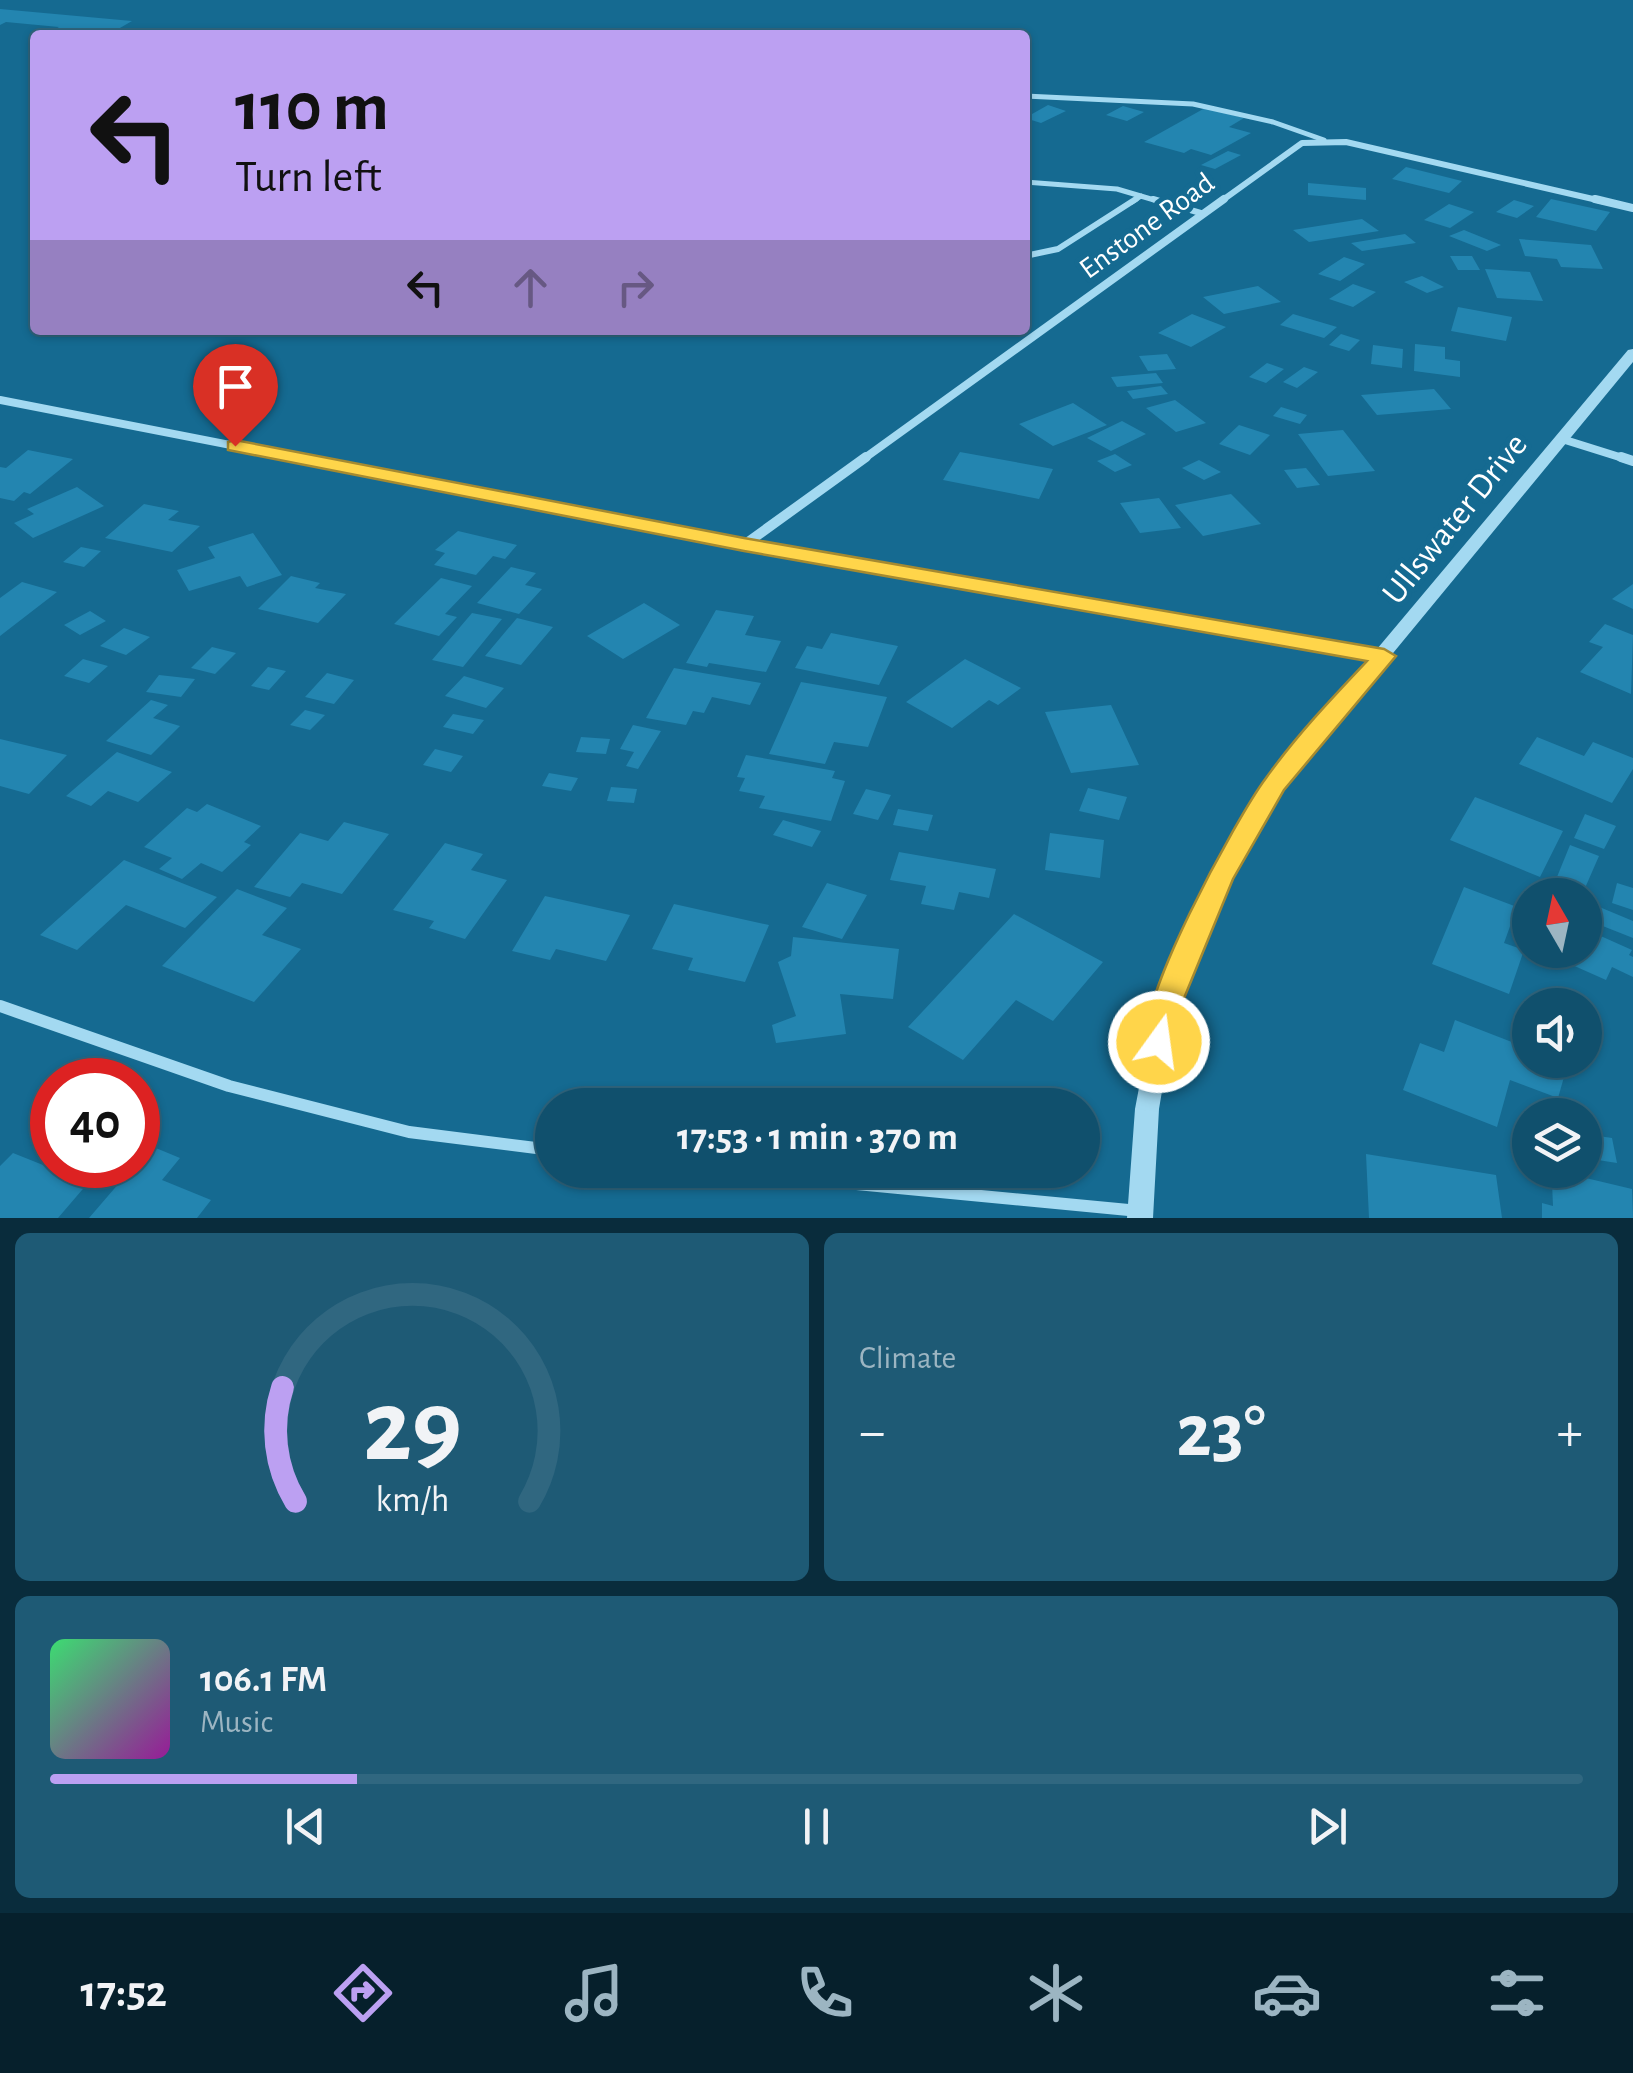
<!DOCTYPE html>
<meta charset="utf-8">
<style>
:root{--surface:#10506d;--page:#1e5a75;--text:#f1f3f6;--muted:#9cb5c2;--line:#306780;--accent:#bca0f2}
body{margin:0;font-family:"Alegreya Sans",sans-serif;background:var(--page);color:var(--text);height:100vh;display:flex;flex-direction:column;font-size:38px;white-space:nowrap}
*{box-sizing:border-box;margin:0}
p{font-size:32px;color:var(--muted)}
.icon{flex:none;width:55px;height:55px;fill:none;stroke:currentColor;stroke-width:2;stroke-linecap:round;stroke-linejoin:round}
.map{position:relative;height:1218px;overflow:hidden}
.details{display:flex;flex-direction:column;gap:15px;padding:15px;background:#092c3c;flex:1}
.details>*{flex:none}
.hud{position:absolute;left:30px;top:30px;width:1000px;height:305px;border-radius:10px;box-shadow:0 2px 8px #0004,0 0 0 2px var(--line);background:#bca0f2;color:#111;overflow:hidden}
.needle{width:65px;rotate:351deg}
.buttons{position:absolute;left:1512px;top:878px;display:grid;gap:20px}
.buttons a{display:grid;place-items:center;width:90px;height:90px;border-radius:50%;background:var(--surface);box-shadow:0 2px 8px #0004,0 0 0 2px var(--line);font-size:50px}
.speed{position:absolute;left:30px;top:1058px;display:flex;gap:20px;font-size:50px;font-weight:700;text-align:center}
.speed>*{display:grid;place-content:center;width:130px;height:130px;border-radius:50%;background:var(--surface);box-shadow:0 2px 8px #0004,0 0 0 2px var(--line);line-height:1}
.speed .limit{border:15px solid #d22;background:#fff;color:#111}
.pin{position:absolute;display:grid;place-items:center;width:85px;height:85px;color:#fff;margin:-102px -42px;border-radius:50% 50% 50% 0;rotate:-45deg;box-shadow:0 0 10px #0007}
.pin .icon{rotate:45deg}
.me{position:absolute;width:110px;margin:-55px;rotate:14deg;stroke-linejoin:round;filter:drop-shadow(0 0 8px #0008)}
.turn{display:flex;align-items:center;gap:35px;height:210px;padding:0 40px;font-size:45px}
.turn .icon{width:130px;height:130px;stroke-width:2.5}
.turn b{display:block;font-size:70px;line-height:85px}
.lanes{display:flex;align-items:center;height:95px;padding:0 40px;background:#0003;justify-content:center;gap:50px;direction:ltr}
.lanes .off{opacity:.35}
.big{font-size:75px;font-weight:700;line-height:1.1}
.details .tile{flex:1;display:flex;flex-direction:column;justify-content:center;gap:15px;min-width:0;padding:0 35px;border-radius:15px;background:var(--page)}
.details .dial{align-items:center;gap:0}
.dial svg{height:260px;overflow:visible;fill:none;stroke:var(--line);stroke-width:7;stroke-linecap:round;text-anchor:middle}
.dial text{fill:var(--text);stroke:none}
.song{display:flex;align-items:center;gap:30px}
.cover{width:120px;height:120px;border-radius:15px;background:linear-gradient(135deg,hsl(140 70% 55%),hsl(300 70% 35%))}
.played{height:10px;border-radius:5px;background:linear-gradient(90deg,var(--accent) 20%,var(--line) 20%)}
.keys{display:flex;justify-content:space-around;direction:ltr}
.heat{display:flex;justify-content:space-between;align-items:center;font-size:55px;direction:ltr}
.details .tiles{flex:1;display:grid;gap:15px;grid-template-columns:1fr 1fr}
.tile:last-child{grid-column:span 2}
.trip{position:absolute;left:535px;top:1088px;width:565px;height:100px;border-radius:50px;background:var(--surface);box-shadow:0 2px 8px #0004,0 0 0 2px var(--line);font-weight:700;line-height:100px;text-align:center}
.menu{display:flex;height:160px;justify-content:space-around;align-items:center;background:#06202c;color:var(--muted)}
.menu .icon{width:70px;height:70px}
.menu .selected{color:var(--accent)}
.menu b{font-size:45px;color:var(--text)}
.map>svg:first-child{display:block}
</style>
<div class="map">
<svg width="1633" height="1218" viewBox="0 0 1633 1218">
<rect width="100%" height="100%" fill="#156a91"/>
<!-- building -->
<path fill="#2385b0" d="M0,9l132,12 -19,11 -33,-3 -12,6 -21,-1 12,-7 -53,-5 -6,3z
M1048,105l18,6 -25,12 -16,-5z
M1123,106l21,6 -17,9 -21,-6z
M1205,108l39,10 -15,9 22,6 -40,22 -20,-6 -7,4 -40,-11z
M1228,151l13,4 -26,14 -14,-4z
M1406,167l56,14 -13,12 -57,-14z
M1308,183l58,5v12l-58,-5z
M1551,199l59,13 -14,19 -60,-14z
M1514,200l20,6 -17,12 -21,-6z
M1449,204l25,8 -24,16 -26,-8z
M1362,219l17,12 -70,11 -16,-12z
M1464,230l37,15 -14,6 -38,-15z
M1405,234l11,9 -54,8 -11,-8z
M1519,239l72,6 12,24 -42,-2 -4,-8 -32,-3z
M1450,256h22l8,14h-22z
M1344,257l21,7 -25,17 -22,-7z
M1485,269l45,3 13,29 -46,-3z
M1422,276l22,11 -17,6 -23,-11z
M1353,284l23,8 -23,15 -24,-8z
M1258,286l23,16 -57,12 -21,-17z
M1458,307l54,10 -6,24 -55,-10z
M1192,314l34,13 -35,20 -33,-14z
M1293,314l44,13 -13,11 -44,-13z
M1341,334l19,6 -11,11 -20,-6z
M1415,344l30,3v12l15,2v16l-46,-6z
M1373,345l30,4 -1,19 -31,-4z
M1167,354l9,15 -28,2 -9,-15z
M1267,363l17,6 -18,14 -17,-6z
M1304,367l14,5 -21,16 -14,-6z
M1156,373l7,10 -46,4 -6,-10z
M1161,386l7,8 -35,5 -6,-8z
M1434,389l17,20 -74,6 -16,-20z
M1175,400l31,23 -30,9 -30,-24z
M1073,403l34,22 -54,21 -34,-22z
M1281,407l26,8 -7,9 -27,-8z
M1122,421l24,13 -35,17 -24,-13z
M1239,425l31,10 -20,20 -31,-11z
M1343,430l32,41 -47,5 -30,-42z
M28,450l45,9 -43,35 -6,-2 -10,9 -14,-3v-31l6,1z
M960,452l93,17 -14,30 -96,-19z
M1115,454l17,11 -17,7 -18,-11z
M1199,460l22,12 -17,8 -22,-12z
M1306,468l14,17 -23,3 -13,-18z
M77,487l27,19 -71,32 -19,-15 20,-9 -7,-5z
M1231,494l30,30 -58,12 -28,-31z
M1159,498l22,30 -41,5 -20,-30z
M144,504l35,7 -11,9 32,6 -28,26 -67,-14z
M458,531l59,14 -12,14 -12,-3 -17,19 -42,-10 11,-12 -10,-3z
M253,533l29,42 -35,12 -7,-11 -51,15 -12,-21 38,-12 -7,-11z
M81,547l20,4 -17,16 -21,-5z
M511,567l25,6 -11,12 17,4 -23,25 -42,-11z
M291,576l29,7 -5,5 31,6 -28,29 -60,-14z
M441,578l31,8 -27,28 12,3 -18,19 -45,-12z
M22,582l35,10 -57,44v-38z
M1633,584v25l-21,-10z
M644,603l36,22 -57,34 -36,-23z
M716,610l38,6 -9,19 36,6 -15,31 -57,-9 -2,4 -21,-4z
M90,611l16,10 -26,14 -16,-10z
M472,613l30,6 -39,48 -31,-7z
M517,618l36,9 -32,38 -36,-9z
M1605,624l28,11 -2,59 -51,-22 23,-25 -14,-5z
M124,628l26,9 -24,18 -26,-9z
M831,633l67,13 -19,39 -84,-17 12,-22 15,3z
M212,647l24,6 -21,21 -24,-6z
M83,659l25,7 -19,17 -25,-7z
M965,659l56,29 -23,17 -9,-5 -37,28 -46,-26z
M268,667l18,4 -17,19 -18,-4z
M674,668l87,15 -11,22 -38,-8 -8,16 -11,-2 -7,14 -40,-7z
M327,673l27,7 -20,24 -29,-7z
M159,675l36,4 -14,18 -35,-5z
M464,676l40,12 -18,20 -41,-12z
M801,682l86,15 -19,50 -34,-5 -9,22 -56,-10z
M151,700l17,5 -15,13 27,8 -29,29 -45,-14z
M1111,705l28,60 -68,8 -26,-61z
M305,710l20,5 -15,15 -20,-5z
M453,714l31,6 -11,14 -30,-7z
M633,725l28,6 -23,38 -12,-3 8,-14 -14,-3z
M581,737l29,2 -4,15 -30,-2z
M1537,737l47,19 9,-14 40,16v11l-21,34 -93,-39z
M0,739l67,16 -38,39 -29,-8z
M435,749l28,7 -12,16 -28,-7z
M117,752l55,20 -34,30 -30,-11 -17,15 -25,-10z
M746,755l89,16 -3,7 13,3 -14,40 -72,-13 6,-12 -26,-5 6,-13 -8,-1z
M549,773l29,5 -7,13 -29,-5z
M611,787l26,2 -3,14 -27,-2z
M1088,788l39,9 -8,23 -40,-9z
M866,789l25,6 -13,25 -25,-6z
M1475,797l88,34 -23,46 -90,-37z
M207,804l54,22 -17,16 7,3 -29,27 -21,-9 -19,16 -23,-10 13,-11 -28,-11 43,-39 10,4z
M898,809l35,6 -5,16 -35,-6z
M1585,814l31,12 -12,23 -30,-11z
M783,820l38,11 -9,16 -39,-12z
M344,822l45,12 -47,60 -40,-11 -12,14 -36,-10 46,-54 28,8z
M1050,833l54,7 -4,38 -55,-8z
M445,843l38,11 -12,16 36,10 -42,59 -36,-11 5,-7 -41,-11z
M1570,845l29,11 -14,32 -28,-11z
M899,852l97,17 -7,29 -30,-6 -5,18 -33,-6 5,-18 -36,-6z
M124,860l93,37 -32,31 -59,-23 -49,45 -37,-15z
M827,883l40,12 -25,44 -40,-12z
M1617,883l16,5v22l-21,-7z
M1464,887l53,20 -13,36 20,7 -15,44 -77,-30z
M237,889l50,19 -25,27 39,14 -47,53 -92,-36z
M545,896l85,19 -24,46 -50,-12 -6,11 -38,-9z
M1585,901l48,20v17l-48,-19z
M674,904l95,21 -24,57 -57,-12 5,-12 -41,-9z
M1014,914l89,48 -50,59 -37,-21 -53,60 -55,-33z
M1585,929l47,21 -3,5 4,2v20l-21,-10 -6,13 -36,-16 8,-14h7z
M793,937l106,12 -6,50 -53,-5 6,40 -70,9 -4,-18 24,-9 -18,-54 13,-6z
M1455,1020l75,29v11l38,3 -10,35 -48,-18 -13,47 -94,-37 17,-47 24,9z
M1585,1134l27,4 5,25 -32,-5z
M151,1146l29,12 -18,22 49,20 -14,18h-108z
M13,1153l75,30 -30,35h-58v-52z
M1366,1154l130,21 6,43h-133z
M1569,1174l63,15 1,29h-91v-15l11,3 -1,-23 17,5z"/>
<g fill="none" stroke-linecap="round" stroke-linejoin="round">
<!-- service-far1 -->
<path stroke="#a3d9f1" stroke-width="5" d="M1025,96l168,8 80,18 51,18
M1025,182l92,7 44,13
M1132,202l9,-6"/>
<!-- service -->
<path stroke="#a3d9f1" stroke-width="6" d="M1153,199l51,15
M1025,256l33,-7 78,-50"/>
<!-- minor-far3 -->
<path stroke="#a3d9f1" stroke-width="6" d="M1220,202l82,-59 44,-1 260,60"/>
<!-- minor-far2 -->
<path stroke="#a3d9f1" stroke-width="8" d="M1595,199l38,9
M0,400l307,60
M1562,439l67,21
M862,460l362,-261"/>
<!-- minor-far1 -->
<path stroke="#a3d9f1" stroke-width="10" d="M294,457l450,88 639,111
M1621,457l12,4
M744,545l122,-88"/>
<!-- minor -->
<path stroke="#a3d9f1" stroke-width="12" d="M0,1006l229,80 180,46 143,18
M709,1170l430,41"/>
<!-- tertiary -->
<path fill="#a3d9f1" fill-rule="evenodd" d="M1633,349v13l-352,427 -52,90 -53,129 -17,101 -6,109h-26l8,-109 19,-101 58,-134 55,-94 361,-430z"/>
</g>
<!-- route -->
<path fill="#ffd54a" stroke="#a68a30" stroke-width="2.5" d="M235,440l509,98 640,111 12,7 -112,134 -51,89 -53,129 -11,42 -10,4 -11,-4c-19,-37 90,-235 118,-272 30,-42 66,-80 101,-117l-623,-110 -516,-101v-8z"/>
<g text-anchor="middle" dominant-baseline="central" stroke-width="10" stroke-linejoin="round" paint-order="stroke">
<!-- far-street labels -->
<g font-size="30" fill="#fff" stroke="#156a91">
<text transform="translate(1147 226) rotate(-36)">Enstone Road</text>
</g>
<!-- street labels -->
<g font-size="35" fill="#fff" stroke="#156a91">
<text transform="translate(1455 519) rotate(-51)">Ullswater Drive</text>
</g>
</g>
</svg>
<div class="buttons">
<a><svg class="needle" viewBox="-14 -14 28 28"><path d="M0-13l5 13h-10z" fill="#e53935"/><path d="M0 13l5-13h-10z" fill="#9cb5c2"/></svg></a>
<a><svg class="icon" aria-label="sound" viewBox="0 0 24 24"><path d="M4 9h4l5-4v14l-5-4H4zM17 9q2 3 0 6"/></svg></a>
<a><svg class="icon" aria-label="layers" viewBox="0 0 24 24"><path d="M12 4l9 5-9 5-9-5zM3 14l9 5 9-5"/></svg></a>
</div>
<div class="speed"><div class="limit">40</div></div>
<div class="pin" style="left:235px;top:446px;background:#d93025"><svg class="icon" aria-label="arrive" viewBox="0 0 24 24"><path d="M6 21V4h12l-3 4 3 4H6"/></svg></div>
<svg class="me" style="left:1159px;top:1042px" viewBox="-20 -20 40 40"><circle r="17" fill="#ffd54a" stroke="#fff" stroke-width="3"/><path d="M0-11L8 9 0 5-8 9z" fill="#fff"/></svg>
<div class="trip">17:53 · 1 min · 370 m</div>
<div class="hud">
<div class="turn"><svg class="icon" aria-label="left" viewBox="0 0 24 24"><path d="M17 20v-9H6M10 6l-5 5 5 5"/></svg><div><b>110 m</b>Turn left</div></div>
<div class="lanes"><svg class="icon" aria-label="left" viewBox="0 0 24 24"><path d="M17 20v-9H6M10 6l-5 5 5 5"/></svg><svg class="icon off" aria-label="ahead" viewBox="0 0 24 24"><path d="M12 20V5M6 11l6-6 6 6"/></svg><svg class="icon off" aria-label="right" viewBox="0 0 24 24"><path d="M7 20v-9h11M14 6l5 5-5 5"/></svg></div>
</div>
</div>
<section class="details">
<div class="tiles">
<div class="tile dial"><svg viewBox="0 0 100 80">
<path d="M14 69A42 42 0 1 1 86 69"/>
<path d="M14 69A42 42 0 0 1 10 34" stroke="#bca0f2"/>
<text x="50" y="56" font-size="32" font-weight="700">29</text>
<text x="50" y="72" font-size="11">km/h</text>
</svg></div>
<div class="tile"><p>Climate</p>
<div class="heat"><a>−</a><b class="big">23°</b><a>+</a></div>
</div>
<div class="tile">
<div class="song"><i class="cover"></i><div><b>106.1 FM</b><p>Music</p></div></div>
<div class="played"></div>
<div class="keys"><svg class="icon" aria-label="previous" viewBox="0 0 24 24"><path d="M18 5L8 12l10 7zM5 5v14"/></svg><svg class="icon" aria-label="pause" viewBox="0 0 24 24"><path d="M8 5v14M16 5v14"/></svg><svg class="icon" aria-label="next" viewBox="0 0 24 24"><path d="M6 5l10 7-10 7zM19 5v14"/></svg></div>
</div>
</div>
</section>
<nav class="menu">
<b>17:52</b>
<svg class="icon selected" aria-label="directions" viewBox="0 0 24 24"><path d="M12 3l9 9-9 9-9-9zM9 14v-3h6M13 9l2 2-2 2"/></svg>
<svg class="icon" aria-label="music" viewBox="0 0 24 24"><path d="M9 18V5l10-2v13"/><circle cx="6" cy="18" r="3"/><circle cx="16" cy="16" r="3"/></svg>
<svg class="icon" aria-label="phone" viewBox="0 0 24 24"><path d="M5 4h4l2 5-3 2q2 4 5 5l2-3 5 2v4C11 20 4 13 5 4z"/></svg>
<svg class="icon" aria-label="climate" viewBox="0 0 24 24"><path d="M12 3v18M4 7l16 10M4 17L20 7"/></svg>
<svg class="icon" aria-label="car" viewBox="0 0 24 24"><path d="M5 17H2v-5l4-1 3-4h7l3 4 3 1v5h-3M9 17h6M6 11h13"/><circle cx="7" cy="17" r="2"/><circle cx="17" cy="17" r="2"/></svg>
<svg class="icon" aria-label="filters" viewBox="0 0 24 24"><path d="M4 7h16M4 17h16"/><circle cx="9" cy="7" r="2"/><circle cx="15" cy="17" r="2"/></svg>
</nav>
